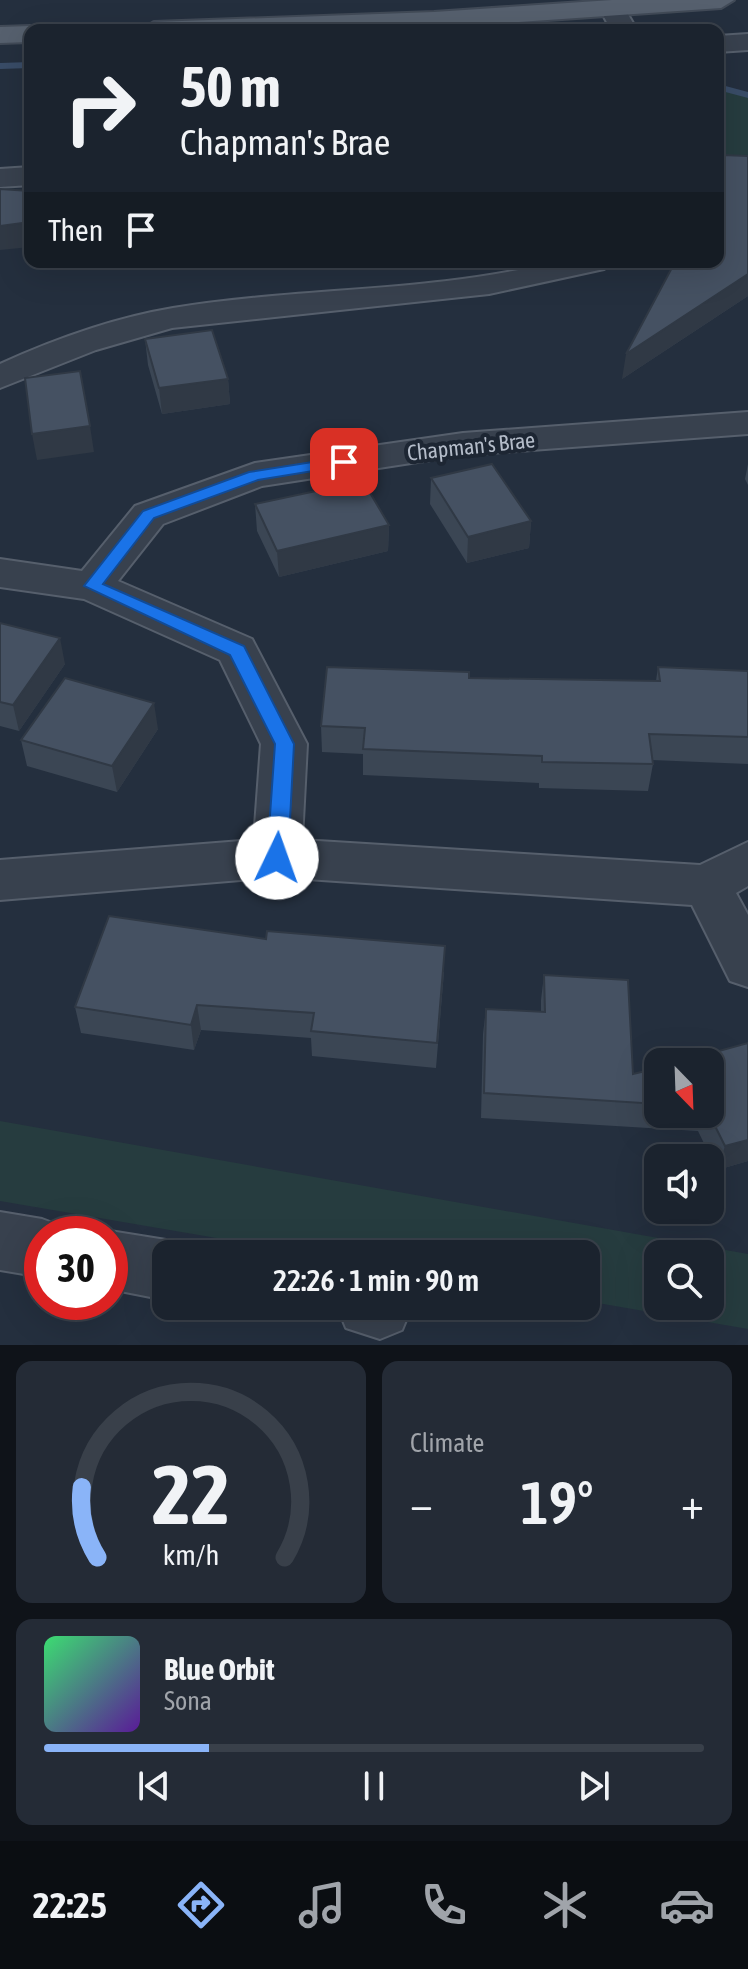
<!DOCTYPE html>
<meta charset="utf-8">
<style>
:root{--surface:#1b232e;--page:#242b36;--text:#f1f3f6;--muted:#a0a4aa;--line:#39404a;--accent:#8ab4f8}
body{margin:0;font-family:"Asap Condensed",sans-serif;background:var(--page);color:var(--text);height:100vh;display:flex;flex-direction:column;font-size:30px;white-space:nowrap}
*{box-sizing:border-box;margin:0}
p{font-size:26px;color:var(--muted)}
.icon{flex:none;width:44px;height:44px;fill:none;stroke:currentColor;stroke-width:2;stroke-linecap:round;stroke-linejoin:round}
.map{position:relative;height:1345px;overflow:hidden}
.drawer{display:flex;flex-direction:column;gap:16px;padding:16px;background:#0f1319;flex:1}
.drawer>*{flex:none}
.banner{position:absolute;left:24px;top:24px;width:700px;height:244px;border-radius:16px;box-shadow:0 8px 32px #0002,0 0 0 2px var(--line);background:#1b232e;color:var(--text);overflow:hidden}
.needle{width:52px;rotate:157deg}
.tools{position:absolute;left:644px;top:1048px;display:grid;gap:16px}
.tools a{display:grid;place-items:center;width:80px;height:80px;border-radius:16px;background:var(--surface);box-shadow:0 8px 32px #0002,0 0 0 2px var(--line);font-size:40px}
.speed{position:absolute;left:24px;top:1216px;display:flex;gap:16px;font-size:40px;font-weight:700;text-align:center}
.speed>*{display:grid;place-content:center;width:104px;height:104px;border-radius:50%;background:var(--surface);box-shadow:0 8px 32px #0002,0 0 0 2px var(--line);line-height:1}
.speed .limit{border:12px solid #d22;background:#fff;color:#111}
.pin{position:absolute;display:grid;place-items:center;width:68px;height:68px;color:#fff;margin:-34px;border-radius:16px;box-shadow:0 4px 12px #0006}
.me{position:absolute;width:88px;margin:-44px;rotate:3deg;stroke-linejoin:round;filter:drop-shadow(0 0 6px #0008)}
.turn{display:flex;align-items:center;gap:28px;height:168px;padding:0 24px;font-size:36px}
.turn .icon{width:104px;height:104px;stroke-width:2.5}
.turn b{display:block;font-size:56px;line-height:68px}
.then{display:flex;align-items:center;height:76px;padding:0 24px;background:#0003;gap:16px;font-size:30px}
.big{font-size:60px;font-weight:600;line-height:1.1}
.drawer .tile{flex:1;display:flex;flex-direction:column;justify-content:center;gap:12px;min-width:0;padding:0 28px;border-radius:16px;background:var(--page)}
.drawer .dial{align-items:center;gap:0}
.dial svg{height:208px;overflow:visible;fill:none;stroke:var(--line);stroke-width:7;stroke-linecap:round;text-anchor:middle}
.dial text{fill:var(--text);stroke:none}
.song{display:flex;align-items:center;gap:24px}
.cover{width:96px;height:96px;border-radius:12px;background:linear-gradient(135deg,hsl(140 70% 55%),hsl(270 70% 35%))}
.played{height:8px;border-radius:4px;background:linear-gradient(90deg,var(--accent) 25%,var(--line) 25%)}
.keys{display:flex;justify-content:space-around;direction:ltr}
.heat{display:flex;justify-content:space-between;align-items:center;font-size:44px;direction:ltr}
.drawer .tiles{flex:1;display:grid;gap:16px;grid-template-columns:1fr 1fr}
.tile:last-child{grid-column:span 2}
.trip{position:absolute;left:152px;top:1240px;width:448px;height:80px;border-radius:16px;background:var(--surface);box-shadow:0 8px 32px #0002,0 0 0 2px var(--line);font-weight:600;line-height:80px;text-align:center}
.dock{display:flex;height:128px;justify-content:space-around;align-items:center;background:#0b0e12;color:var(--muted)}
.dock .icon{width:56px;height:56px}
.dock .active{color:var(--accent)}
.dock b{font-size:36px;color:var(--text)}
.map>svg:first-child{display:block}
</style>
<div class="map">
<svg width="748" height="1345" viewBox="0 0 748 1345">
<rect width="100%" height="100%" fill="#242f3e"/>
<!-- green -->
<path fill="#263c3f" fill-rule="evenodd" d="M718,87l30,8v70l-30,-1z
M0,1121l748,133v75l-162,-28v-47h-276l-310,-53zM658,1254h52v52h-52z"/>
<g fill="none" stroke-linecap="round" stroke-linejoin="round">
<!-- stream -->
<path fill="#394c67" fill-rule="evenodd" d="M30,62v6l-30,1v-6z
M718,84l30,8v6l-30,-8z"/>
<!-- street casing -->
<g stroke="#565f6c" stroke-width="4">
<path id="street" d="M613,1l9,3 15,26h-26l-11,-21z
M748,34v16l-30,2v-16z
M30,167v18l-30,2v-18z
M554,262h55l-5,7 -115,25 -317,34 -76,22 -96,38v-24c55,-25 113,-46 173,-56 126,-21 257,-15 381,-46z
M748,412v22l-285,21 -201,31 -99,38 -45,57 134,58 55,105 -5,96 398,25 48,-23v44l-12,7 12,22v72l-18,-6 -38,-76 -415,-28 -277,23v-40l254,-20 7,-96 -41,-84 -136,-61 -84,-12v-28l82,12 53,-65 120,-43 208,-30z
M0,1212l42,7 21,8 3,7h-24v43l-42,-7z
M110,1231l56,9 22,9 2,5h-24v46l-56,-11v-55h-9z
M337,1306h73l1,2 -9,22 -22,9 -34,-11z"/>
</g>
<!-- primary casing -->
<g stroke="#414a57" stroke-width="4">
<path id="primary" d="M612,0h122l-13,8 -287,20 -293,2 13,-8 280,-10z
M30,26l10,4h-10v12l-30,1v-16z"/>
</g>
<!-- street -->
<use href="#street" fill="#38414e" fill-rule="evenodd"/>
<!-- primary -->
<use href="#primary" fill="#56606e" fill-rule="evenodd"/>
</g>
<!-- wall -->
<path fill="#3b4654" d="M722,155l26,1v140l-126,83 96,-117 2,-90z
M145,339l83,40 2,25 -68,10 -14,-49z
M748,464v21l-3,-6z
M431,478l100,43 -2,27 -62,15 -37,-59z
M255,504l134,21 -1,26 -109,26 -22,-46z
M0,623l65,41 -46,67 -19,-5z
M658,667l90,4v93l-96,-4 1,4 -5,27 -109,-3v-5l-176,-8v-21l-41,-2 -1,-26 148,-48 187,3z
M158,729l-41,63 -90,-26 -6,-26z
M444,972l-8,96 -124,-12 -1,-18 -110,-8 -7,20 -113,-17 -6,-26z
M544,975l89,99 25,-6v46h52l38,47 -31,9 -19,-39 -217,-13 2,-84 3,-25 55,3v-12z"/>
<!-- shaded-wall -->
<path fill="#303945" d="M30,222v25l-30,3v-24z
M748,274v22l-126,83 4,-25z
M228,379l2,25 -68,10 -3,-26z
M90,426l4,26 -57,8 -5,-26z
M531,521l-2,27 -62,15 1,-26z
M389,525l-1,26 -109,26 -2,-26z
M60,638l5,26 -46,67 -6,-26z
M154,703l4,26 -41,63 -5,-26z
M197,1005l4,25 -7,20 -3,-25z
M748,1140v21l-31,9 8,-24z"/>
<!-- building -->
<path fill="#455162" stroke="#303945" stroke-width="2" d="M722,155l26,1v118l-122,80 49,-92h43v-90h5z
M0,189l30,2v31l-30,4z
M212,330l16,49 -69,9 -14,-49z
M80,371l10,55 -58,8 -7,-56z
M492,464l39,57 -63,16 -37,-59z
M363,481l26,44 -112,26 -22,-47z
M0,623l60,15 -47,67 -13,-3z
M327,667l142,5v6l191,3 -2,-14 90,4v66l-99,-3 4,30 -111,-2v-6l-179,-7 2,-21 -44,-2z
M65,678l89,25 -42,63 -91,-26z
M109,916l157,23 1,-8 178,15 -8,97 -126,-12 3,-18 -117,-8 -6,20 -116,-18z
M544,975l84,5 5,94 25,-6v36l-174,-11 2,-84 59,3z
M748,1043v97l-23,6 -16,-32 1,-52h-31z"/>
<!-- route -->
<path fill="#1a73e8" stroke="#114b97" stroke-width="2" d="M344,457l6,1v7l-92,15 -104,38 -51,66 141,62 50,98 -6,114 -11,8 -10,-8 8,-114 -45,-89 -146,-69 59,-75 106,-39z"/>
<g text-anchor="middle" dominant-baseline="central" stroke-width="8" stroke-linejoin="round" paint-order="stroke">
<!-- street labels -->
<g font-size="22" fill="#b4bcc9" stroke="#1d2633">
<text transform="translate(471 446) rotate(-6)">Chapman's Brae</text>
</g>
</g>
</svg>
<div class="tools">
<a><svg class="needle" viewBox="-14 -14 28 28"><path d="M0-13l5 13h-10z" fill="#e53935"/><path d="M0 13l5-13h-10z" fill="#a0a4aa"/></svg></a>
<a><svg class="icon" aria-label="sound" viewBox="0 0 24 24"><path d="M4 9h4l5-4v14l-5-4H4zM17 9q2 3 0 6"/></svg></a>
<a><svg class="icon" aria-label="search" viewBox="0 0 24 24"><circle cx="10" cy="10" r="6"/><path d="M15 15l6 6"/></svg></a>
</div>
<div class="speed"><div class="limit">30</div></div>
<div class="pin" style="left:344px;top:462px;background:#d93025"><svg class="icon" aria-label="arrive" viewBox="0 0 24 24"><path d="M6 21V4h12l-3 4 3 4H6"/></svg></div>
<svg class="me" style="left:277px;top:858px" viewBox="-20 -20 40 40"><circle r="19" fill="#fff"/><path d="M0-13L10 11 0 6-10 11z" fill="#1a73e8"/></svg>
<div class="trip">22:26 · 1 min · 90 m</div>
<div class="banner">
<div class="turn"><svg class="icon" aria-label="right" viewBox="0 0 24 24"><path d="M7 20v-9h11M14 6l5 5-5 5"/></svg><div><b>50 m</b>Chapman's Brae</div></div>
<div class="then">Then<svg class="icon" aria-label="arrive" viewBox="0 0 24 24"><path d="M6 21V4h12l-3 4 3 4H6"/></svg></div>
</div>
</div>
<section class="drawer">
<div class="tiles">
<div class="tile dial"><svg viewBox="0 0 100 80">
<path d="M14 69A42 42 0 1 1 86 69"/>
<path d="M14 69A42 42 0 0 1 8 42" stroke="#8ab4f8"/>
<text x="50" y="56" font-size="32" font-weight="700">22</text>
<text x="50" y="72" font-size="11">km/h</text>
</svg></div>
<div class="tile"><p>Climate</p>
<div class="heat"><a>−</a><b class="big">19°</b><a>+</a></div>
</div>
<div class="tile">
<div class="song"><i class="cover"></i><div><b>Blue Orbit</b><p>Sona</p></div></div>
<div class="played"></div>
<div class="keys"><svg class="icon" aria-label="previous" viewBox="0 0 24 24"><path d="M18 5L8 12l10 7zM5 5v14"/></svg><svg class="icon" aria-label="pause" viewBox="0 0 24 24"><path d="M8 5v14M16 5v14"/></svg><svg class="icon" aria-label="next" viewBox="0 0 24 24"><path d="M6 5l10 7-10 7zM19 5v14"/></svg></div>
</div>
</div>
</section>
<nav class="dock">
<b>22:25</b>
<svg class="icon active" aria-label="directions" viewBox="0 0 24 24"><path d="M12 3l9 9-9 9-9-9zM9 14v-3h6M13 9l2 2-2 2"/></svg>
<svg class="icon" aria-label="music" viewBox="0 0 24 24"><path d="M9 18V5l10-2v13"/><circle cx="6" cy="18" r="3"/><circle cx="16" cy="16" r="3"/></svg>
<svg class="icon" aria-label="phone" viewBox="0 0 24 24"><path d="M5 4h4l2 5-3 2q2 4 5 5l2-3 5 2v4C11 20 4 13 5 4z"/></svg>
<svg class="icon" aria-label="climate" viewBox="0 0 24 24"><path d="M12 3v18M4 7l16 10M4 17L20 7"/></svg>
<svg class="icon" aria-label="car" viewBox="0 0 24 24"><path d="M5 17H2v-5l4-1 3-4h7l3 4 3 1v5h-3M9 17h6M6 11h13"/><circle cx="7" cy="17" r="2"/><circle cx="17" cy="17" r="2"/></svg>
</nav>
